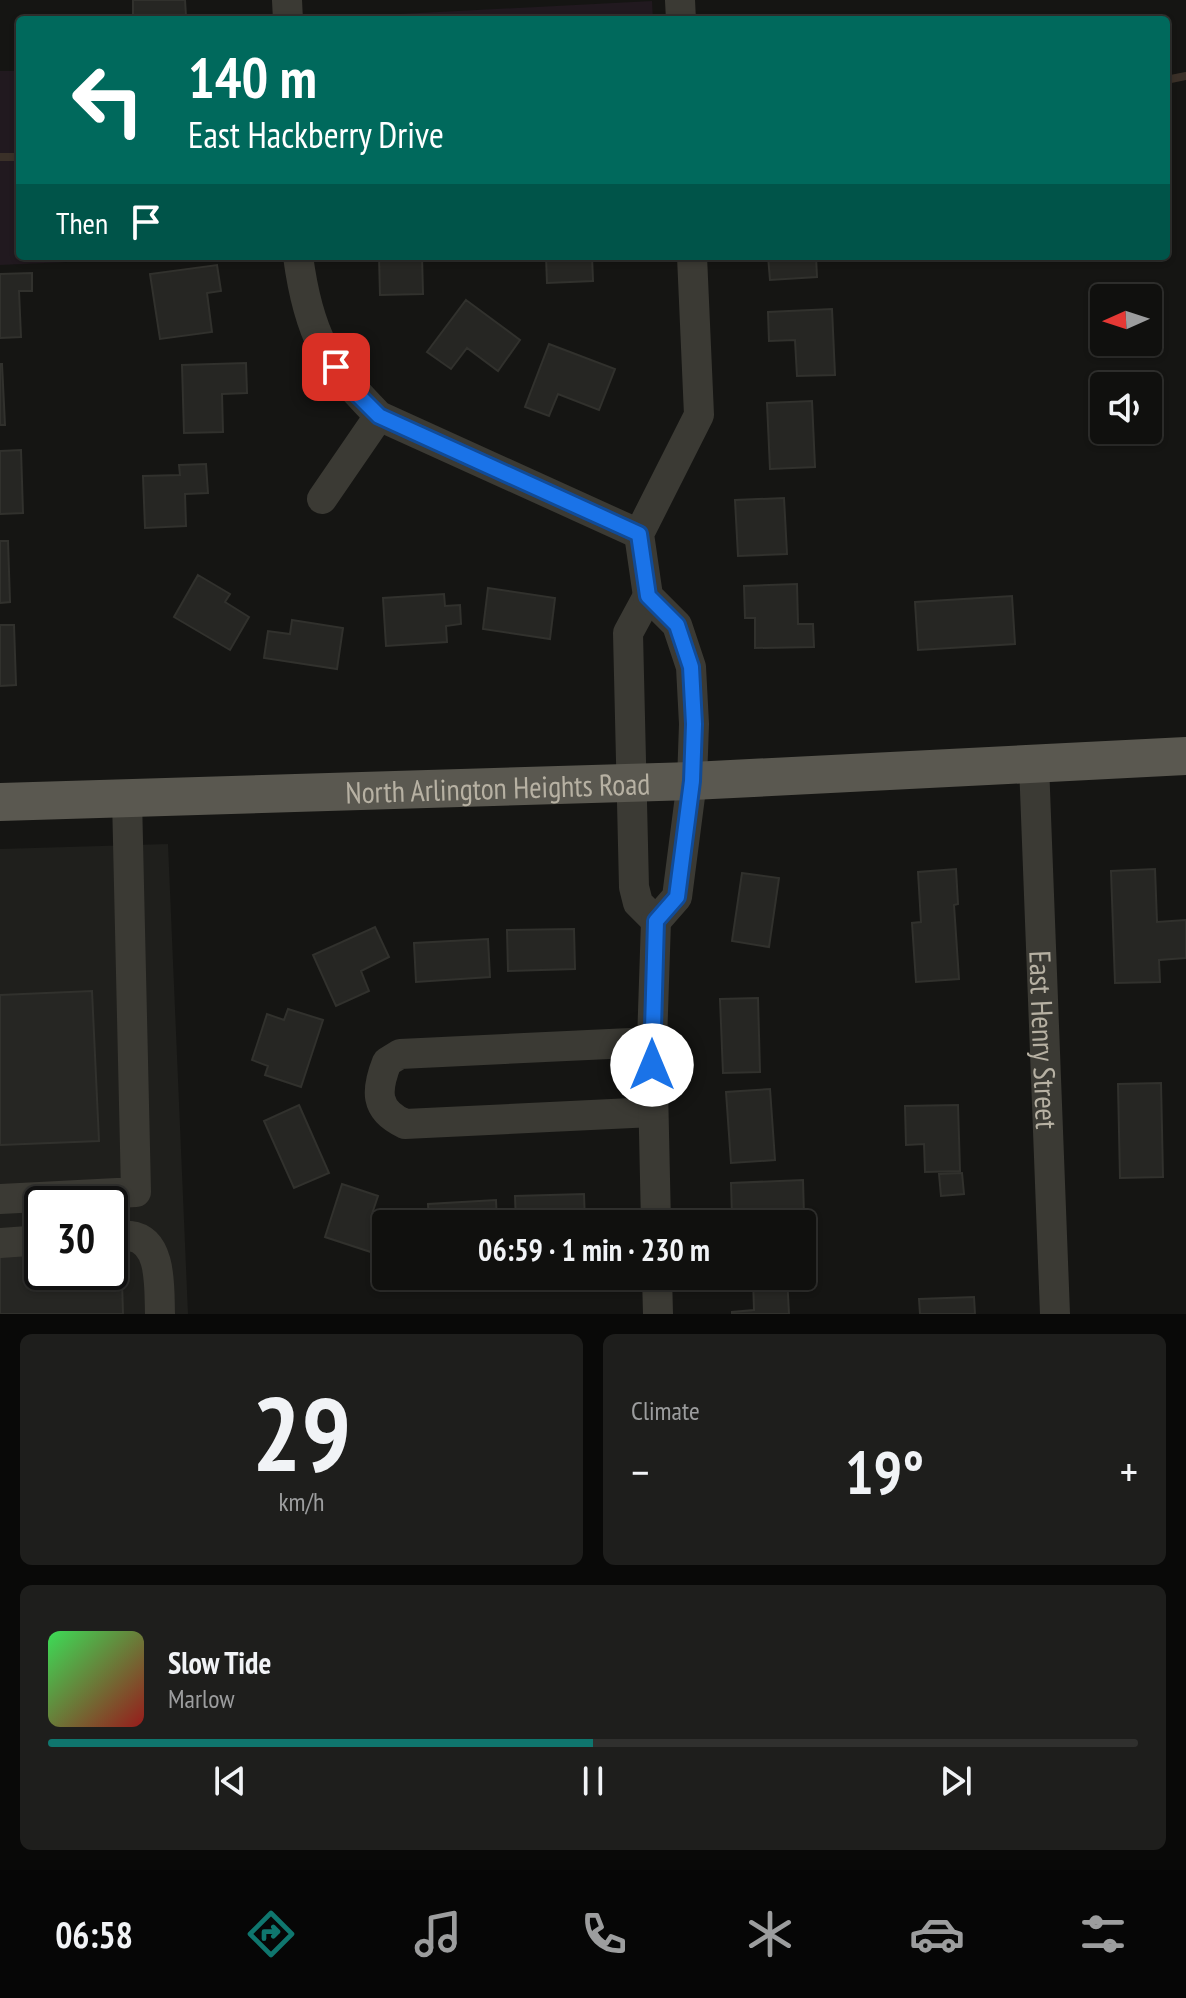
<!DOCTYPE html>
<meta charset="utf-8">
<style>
:root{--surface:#10100e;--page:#1e1e1c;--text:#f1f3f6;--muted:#9c9d9e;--line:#30302e;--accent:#0f766e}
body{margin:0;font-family:"PT Sans Narrow",sans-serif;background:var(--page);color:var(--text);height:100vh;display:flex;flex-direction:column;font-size:30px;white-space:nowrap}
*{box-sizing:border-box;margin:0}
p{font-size:26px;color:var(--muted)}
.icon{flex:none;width:44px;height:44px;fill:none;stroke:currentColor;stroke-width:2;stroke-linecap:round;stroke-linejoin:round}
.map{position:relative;height:1314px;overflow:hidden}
.details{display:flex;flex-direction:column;gap:20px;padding:20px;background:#090908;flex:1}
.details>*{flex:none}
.hud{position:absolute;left:16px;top:16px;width:1154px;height:244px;border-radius:8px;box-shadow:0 2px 6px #0004,0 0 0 2px var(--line);background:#00695c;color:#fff;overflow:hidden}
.needle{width:52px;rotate:267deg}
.buttons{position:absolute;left:1090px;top:284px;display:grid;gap:16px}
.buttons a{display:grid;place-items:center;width:72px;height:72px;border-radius:8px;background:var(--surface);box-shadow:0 2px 6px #0004,0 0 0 2px var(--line);font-size:40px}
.speed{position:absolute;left:24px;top:1186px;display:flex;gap:16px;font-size:40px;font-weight:700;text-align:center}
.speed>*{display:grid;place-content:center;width:104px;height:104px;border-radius:50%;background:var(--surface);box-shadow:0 2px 6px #0004,0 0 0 2px var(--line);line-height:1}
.speed .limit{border:4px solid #111;border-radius:12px;background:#fff;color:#111}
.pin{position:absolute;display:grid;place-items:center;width:68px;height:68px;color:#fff;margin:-34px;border-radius:16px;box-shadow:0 4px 12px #0006}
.me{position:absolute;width:88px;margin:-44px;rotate:0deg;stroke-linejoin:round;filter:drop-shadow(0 0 6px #0008)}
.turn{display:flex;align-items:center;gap:28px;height:168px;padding:0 40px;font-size:36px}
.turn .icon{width:104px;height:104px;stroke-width:2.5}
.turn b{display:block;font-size:56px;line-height:68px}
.then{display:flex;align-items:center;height:76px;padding:0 40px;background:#0003;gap:16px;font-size:30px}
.big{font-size:60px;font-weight:700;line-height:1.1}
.details .widget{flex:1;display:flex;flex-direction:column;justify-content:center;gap:12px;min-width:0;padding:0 28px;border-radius:12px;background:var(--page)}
.details .dial{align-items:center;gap:0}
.dial b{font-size:104px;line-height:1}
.song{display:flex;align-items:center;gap:24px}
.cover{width:96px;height:96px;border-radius:12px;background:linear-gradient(135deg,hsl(130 70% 55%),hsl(0 70% 35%))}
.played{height:8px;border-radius:4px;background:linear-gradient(90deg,var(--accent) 50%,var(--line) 50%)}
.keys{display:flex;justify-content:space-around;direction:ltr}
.heat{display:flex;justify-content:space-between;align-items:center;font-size:44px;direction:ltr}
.details .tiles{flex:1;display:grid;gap:20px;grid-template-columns:1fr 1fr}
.widget:last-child{grid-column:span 2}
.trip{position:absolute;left:372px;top:1210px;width:444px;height:80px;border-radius:8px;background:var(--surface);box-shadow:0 2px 6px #0004,0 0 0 2px var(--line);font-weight:700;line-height:80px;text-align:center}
.tabs{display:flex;height:128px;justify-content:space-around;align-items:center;background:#060606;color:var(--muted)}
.tabs .icon{width:56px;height:56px}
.tabs .active{color:var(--accent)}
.tabs b{font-size:36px;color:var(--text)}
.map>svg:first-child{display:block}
</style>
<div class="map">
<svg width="1186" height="1314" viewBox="0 0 1186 1314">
<rect width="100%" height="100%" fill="#151513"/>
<!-- built -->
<path fill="#1f1f1c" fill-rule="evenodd" d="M168,844l20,470h-188v-465zM42,1204h68v68h-68z"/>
<!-- green -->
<path fill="#21191f" d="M652,1l1,19h-349v-1z
M0,71h20v185h105l-36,5 -89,4z"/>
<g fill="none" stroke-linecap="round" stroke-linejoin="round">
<!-- stream -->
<path stroke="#3a3028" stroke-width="8" d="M1166,80l20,-4
M0,157h20"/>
</g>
<!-- building -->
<path fill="#262623" stroke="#31312d" stroke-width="2" d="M133,0h52l1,16 26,-1v5h-64v-4l-15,1z
M379,256h43l1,38 -43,1z
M546,256h46l1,25 -46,2z
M768,256h48l1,21 -47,3z
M217,265l4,26 -14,2 5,39 -52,7 -10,-65z
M32,273v18h-13l2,46 -21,1v-64z
M466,300l54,40 -22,31 -31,-23 -16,21 -24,-17z
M832,309l3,66 -38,1 -2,-36 -26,1 -1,-29z
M549,344l66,25 -16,41 -41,-16 -9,22 -24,-9z
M246,363l1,30 -25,1 1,38 -39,1 -2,-68z
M0,364h2l3,61h-5z
M812,401l3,66 -45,2 -3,-66z
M21,450l2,63 -23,1v-63z
M206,464l2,29 -23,1 1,32 -41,2 -2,-52 37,-1 -1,-10z
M784,498l3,56 -49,2 -3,-56z
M0,541h8l2,61 -10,1z
M198,575l32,19 -5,8 24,15 -19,33 -56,-33z
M797,584l1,40h15l1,23 -59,1v-30h-10l-1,-32z
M488,588l67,10 -5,41 -67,-10z
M444,594l1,12 15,-1 1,19 -15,2 1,16 -61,4 -3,-48z
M1012,596l3,48 -97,6 -3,-48z
M292,620l51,8 -6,41 -73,-11 4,-27 22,3z
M0,625h14l2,60 -16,1z
M956,869l2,35 -4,1 5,74 -43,3 -4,-59 9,-1 -3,-50z
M1155,869l2,53 29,-2v38l-27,2 1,22 -45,1 -4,-112z
M742,873l37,5 -10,69 -37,-6z
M375,927l14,30 -28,14 8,20 -33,15 -23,-51z
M574,929l1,40 -67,2 -1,-41z
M488,939l2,38 -74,5 -2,-39z
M92,991l7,150 -99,4v-150z
M758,998l2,74 -37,1 -3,-74z
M288,1009l35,11 -22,67 -36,-12 3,-9 -16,-6 15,-46 17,6z
M1161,1083l2,94 -43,1 -2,-94z
M770,1089l5,71 -44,3 -5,-71z
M299,1105l30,68 -35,15 -30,-67z
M958,1105l2,66 -35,1 -1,-28 -18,1 -1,-39z
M962,1173l2,21 -23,2 -2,-22z
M803,1180l2,72 -3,1v-29h-40l-1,-9 -29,1 -1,-33z
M342,1184l36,12 -7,21 21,7h-6v33l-61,-20z
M584,1194l1,30h-69l-1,-28z
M496,1200l1,24h-68l-1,-20z
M121,1248l2,66h-123v-61l42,-2v21h68v-23z
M787,1276l2,38h-57v-2l22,-2 -1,-31z
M974,1297l1,17h-55l-1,-15z"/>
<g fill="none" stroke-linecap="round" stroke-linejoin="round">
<!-- minor -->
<g stroke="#3b3a34" stroke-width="30">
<path d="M287,0l1,20"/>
<path d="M680,0l1,20"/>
<path d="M298,256c4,30 11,64 25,91 14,26 36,48 56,69l260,118"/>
<path d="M322,499l57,-83"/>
<path d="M648,596l-20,37 6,254 4,16 18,18"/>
<path id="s1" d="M1034,764l21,550"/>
<path d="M652,1042l-252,12 -13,8c-11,28 -13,48 18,62l248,-12"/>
<path d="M0,1199l136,-7 -9,-394"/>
<path d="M656,1224l-4,-182 4,-121 21,-24 15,-116 2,-57 -3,-57 -14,-42 -29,-29 -9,-62 60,-119 -7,-159"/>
<path d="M110,1237c6,-1 14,-2 20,-1 33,4 29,53 30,78"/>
<path d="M0,1243l42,-3"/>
<path d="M657,1276l1,38"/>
</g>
<!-- major -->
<path stroke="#5a5850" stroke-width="38" id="s2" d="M0,802l692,-21 494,-25"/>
</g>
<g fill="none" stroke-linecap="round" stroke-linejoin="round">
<!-- route casing -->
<g stroke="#114b97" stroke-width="20">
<path id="route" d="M336,367l13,19 30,30 260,118 9,62 29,29 14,42 3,57 -2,57 -15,116 -21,24 -4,144"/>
</g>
<!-- route -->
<use href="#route" stroke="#1a73e8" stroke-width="14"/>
</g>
<g text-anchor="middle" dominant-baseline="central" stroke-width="8" stroke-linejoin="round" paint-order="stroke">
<!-- street labels -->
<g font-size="30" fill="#b7b1a3" stroke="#10100e">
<text stroke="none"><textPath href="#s2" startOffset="498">North Arlington Heights Road</textPath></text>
<text stroke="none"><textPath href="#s1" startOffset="276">East Henry Street</textPath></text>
</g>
</g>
</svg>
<div class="buttons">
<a><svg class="needle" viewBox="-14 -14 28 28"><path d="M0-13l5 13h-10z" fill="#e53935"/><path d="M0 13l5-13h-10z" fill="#9c9d9e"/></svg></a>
<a><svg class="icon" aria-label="sound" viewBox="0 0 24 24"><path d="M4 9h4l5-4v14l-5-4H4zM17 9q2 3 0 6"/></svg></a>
</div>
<div class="speed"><div class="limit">30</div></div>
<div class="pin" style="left:336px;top:367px;background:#d93025"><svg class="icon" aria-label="arrive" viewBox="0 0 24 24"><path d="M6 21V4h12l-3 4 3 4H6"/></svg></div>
<svg class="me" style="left:652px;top:1065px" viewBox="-20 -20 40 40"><circle r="19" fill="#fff"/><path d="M0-13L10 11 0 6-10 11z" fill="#1a73e8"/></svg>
<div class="trip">06:59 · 1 min · 230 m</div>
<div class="hud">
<div class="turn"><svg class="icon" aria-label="left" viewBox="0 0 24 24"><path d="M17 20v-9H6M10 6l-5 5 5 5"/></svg><div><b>140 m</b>East Hackberry Drive</div></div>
<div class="then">Then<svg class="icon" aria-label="arrive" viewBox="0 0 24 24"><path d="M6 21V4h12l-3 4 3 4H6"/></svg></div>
</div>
</div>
<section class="details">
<div class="tiles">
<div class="widget dial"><b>29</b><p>km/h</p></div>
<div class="widget"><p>Climate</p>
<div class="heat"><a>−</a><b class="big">19°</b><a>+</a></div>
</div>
<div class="widget">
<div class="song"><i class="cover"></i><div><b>Slow Tide</b><p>Marlow</p></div></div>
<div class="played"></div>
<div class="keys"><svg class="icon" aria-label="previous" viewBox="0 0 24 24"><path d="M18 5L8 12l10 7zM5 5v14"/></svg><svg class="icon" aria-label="pause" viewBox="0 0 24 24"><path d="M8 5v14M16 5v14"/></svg><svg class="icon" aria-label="next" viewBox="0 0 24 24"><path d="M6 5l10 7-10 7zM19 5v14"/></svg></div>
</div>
</div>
</section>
<nav class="tabs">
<b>06:58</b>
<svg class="icon active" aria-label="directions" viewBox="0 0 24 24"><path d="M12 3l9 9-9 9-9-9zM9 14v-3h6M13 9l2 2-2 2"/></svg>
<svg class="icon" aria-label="music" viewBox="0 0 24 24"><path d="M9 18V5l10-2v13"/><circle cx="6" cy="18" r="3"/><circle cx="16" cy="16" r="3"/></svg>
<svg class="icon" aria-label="phone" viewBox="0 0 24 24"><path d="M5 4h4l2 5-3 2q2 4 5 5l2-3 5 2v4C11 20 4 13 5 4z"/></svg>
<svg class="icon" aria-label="climate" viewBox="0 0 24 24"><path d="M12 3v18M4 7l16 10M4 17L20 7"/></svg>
<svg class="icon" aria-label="car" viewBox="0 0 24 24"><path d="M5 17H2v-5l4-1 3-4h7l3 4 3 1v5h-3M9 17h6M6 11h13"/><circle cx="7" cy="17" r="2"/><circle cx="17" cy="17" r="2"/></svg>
<svg class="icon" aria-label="filters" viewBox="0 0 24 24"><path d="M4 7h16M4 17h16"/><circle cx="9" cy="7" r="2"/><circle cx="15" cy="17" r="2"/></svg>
</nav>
